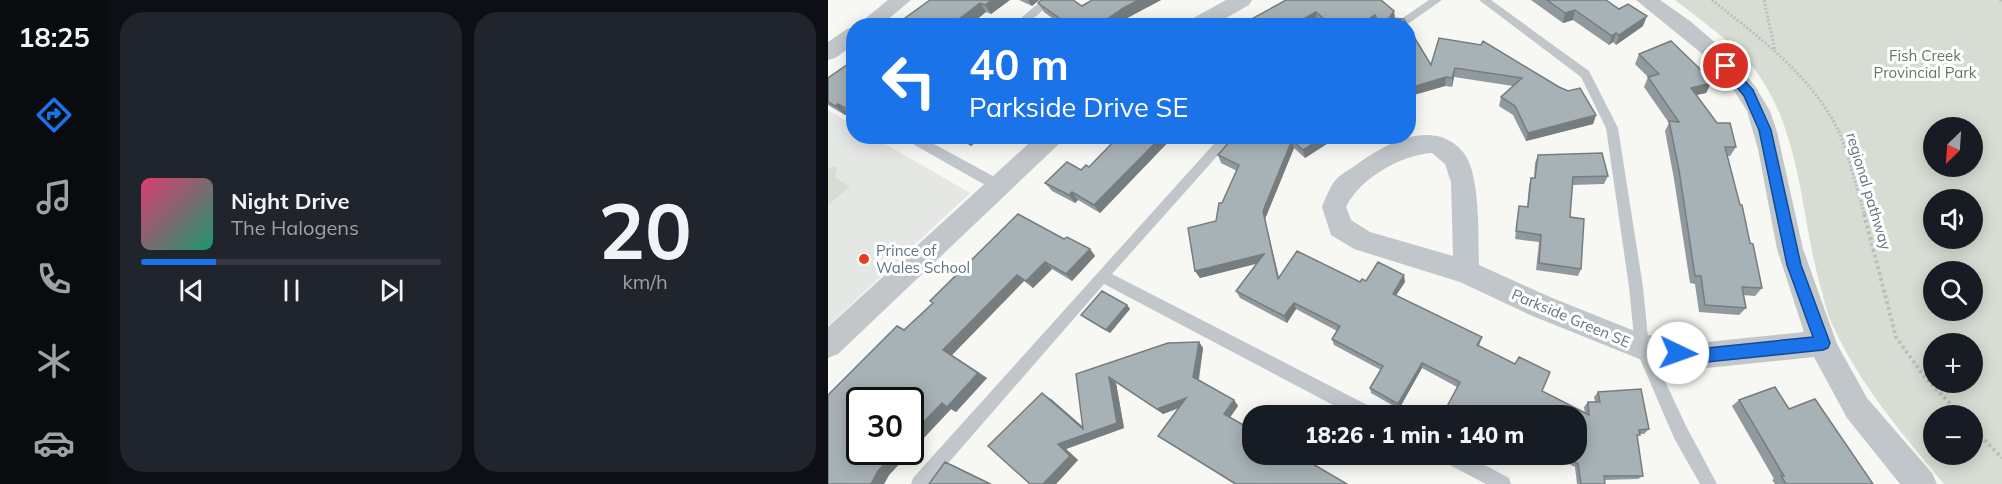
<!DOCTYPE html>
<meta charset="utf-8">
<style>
:root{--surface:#171b24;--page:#20242c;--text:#f1f3f6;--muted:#9ea1a6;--line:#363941;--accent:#1a73e8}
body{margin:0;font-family:Mulish,sans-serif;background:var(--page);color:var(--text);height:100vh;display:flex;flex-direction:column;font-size:22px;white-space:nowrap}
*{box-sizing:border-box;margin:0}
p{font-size:20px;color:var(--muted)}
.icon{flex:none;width:33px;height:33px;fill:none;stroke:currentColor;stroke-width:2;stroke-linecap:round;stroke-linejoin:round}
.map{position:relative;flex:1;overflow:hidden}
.drawer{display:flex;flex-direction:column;gap:12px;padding:12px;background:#0d0f14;width:720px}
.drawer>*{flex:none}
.hud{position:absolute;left:18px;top:18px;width:570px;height:126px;border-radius:24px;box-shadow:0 3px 15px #0003;background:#1a73e8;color:#fff;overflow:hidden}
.needle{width:39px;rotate:205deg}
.tools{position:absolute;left:1095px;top:117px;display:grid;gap:12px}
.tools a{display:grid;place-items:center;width:60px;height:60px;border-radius:50%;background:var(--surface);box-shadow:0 3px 15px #0003;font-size:30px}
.speed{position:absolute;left:18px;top:387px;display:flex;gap:12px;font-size:30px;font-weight:700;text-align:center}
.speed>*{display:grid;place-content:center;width:78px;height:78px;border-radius:50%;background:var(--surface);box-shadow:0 3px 15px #0003;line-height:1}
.speed .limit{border:3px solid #111;border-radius:9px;background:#fff;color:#111}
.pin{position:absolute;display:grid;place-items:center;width:51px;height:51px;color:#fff;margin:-26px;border:3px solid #fff;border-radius:50%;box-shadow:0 2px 6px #0007}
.me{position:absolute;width:66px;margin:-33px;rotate:93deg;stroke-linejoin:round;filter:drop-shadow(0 0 4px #0008)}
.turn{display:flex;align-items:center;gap:21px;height:126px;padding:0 24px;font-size:27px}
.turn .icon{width:78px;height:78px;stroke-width:2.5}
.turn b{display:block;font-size:42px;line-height:51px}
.drawer .card{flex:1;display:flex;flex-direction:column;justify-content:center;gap:9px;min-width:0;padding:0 21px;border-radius:24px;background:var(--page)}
.drawer .dial{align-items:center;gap:0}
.dial b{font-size:78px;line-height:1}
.song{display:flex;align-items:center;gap:18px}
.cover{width:72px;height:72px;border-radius:9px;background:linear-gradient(135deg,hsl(340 70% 55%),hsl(160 70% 35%))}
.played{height:6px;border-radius:3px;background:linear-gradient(90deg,var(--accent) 25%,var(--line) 25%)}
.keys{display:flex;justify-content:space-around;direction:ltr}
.drawer .tiles{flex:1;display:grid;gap:12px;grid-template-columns:repeat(2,1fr)}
.trip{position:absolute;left:414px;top:405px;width:345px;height:60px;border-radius:24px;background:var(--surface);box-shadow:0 3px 15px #0003;font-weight:800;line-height:60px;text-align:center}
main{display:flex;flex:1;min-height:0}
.tabs{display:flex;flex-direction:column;width:108px;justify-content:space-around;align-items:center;background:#090b0e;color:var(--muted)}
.tabs .icon{width:42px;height:42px}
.tabs .active{color:var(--accent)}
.tabs b{font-size:27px;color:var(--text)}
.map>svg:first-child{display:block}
</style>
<main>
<nav class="tabs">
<b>18:25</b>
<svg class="icon active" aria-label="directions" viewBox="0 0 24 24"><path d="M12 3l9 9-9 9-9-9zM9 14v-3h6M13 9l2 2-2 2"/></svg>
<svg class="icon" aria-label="music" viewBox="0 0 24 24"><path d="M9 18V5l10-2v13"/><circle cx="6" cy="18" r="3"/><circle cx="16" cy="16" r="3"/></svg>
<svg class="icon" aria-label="phone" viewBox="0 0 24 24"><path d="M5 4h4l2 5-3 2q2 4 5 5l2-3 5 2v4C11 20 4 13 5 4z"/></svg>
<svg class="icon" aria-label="climate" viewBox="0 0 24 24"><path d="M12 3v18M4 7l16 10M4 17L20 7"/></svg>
<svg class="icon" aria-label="car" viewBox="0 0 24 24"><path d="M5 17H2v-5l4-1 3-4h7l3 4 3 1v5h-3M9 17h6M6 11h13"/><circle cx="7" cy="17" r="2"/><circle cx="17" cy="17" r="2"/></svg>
</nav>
<section class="drawer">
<div class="tiles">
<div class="card">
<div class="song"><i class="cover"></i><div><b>Night Drive</b><p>The Halogens</p></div></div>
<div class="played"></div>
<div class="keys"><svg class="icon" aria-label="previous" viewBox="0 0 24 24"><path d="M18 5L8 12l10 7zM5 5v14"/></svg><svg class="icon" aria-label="pause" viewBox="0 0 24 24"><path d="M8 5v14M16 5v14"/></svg><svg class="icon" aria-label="next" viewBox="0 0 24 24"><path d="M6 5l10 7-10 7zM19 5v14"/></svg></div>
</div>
<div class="card dial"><b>20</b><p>km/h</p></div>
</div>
</section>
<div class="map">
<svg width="1174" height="484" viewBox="0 0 1174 484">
<rect width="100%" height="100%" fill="#f7f7f4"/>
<!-- built -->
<path fill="#e5e7e5" d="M0,110l25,15 1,11 19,1 97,56 -142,133z"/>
<!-- green -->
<path fill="#d7ddd3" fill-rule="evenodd" d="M847,0h327v484h-58c-42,-50 -85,-101 -112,-160 -6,-12 -8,-27 -12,-39 -20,-73 -19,-159 -69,-220 -21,-25 -51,-45 -76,-65zM1106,128h38v38h-38zM1106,200h38v38h-38zM1106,272h38v38h-38zM1106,344h38v38h-38zM1106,416h38v38h-38z
M9,166l-2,11 15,10 -22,18v-37z"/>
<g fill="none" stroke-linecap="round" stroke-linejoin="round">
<!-- path-far1 -->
<path stroke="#babec0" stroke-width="3" stroke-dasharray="2 2" stroke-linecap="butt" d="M884,0c45,36 98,74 125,128 12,24 19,61 28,87
M936,0l11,50
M1172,0l2,2"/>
<!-- path -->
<path stroke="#babec0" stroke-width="4" stroke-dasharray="3 3" stroke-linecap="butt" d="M1036,214l32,123 27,38 39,41
M1144,427l30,31"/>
<!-- service -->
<path fill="#c0c6c9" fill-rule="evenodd" d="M214,0h12l-29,26h-13z
M601,0h13l-37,26h-14z
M651,0h12l98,71 29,57 25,159 6,60 37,79 31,58h-17l-26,-46 -39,-91 -6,-60 -23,-159 -25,-51z
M74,136h17l85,46 1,4 -6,5 -5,-1 -90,-51z
M393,136h14l-123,138 265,136 2,6h-25l-250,-132 -174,200h-19l2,-6z
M610,454h26l45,24 2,6h-25l-46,-24z"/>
<!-- minor -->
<path fill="#c0c6c9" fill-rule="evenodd" d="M60,0h23l-31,26h-24z
M398,0h26l-3,5 -37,21h-27l3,-5z
M808,0h24l30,21 35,30 30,35 15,25 7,21 26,117 34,95 30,54 65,75 5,11h-37l-53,-66 -33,-61 -117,12 -55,-9 -112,-45 -70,-33 -106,-33 -23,-14 -9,-28c3,-8 7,-18 12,-25 5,-7 15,-12 22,-17 29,-21 77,-48 107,-13 18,21 15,86 16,113l71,32 92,37 55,9 107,-11 -27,-83 -19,-100 -11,-38 -21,-33 -15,-17zM604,153l13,11 6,18 2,74 -83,-24 -19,-12 -5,-13c14,-29 55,-52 86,-54z
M26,27v18l-19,13 -7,2v-18l19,-13z
M209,136h27l-3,6 -223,212 -10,4v-31z"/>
</g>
<!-- wall -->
<path fill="#90999d" d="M102,0h80l-19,14 -5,-2z
M191,0h20l-7,6z
M264,0h69l-32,17 -70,6 -15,-11 -6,-9 44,3z
M458,0l108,11 1,8 13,7h-31l-1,-2 -2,2h-51z
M703,0h75l37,26 -27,19 -3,-3 -4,3 -36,-25 -10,3z
M580,27l23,38 8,-27 157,77 -3,9 -67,17 -13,-26 -14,-9 2,-9 12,-11 -59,-9 -2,10 -7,-1 -35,10v4z
M811,54l72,29 -5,10 -10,2 40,52 -6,9h-3l35,132 -7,8 -12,-1 3,13 -7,7 -40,-3 -4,-28 -5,-1 -16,-104 -9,-48 4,-8 -25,-36 4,-10 -13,-13z
M26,60v56l-6,-3 -3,2 -17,-10v-27z
M125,136h30l-12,10z
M291,136h55l-74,77 -22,-13 -3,3 -23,-12 -7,-8 44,-16z
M406,136h105l-34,22 -11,-10 -29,71 14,58 81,5 6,-1 39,1 -9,13 86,42 -3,9 63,45 43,22 -1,-6 4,-5h7l-1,-5 4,-5 51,37 -5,5h-4l-3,3 6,39 -5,3 -34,1 1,4h-28l-2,-17 -25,-13h26l-119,-67 -35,-19 -23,41 -28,-16 -1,-5 11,-18 -47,-25 -2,-6 5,-8 -41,-22 -9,14 -47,-25 -4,-7 20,-27 -56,14 -5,-7 21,-50 6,-18 15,-32 -16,-8 -3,-8z
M710,155l70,21 -4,8 -32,1 -2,32 11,52 -3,7 -42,-6 3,-28 -24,-3 4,-33 8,1 2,-21 2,-8h3l1,-15z
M236,239l26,10 5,7 -23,25 -20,-12 -19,19 -9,-7 -72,74 35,23 -31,34 -5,-3 -62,66 -5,9h-56l69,-158 8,4z
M299,305l3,4 -20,24 -25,-15 -4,-3z
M371,342l4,6 -4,32 35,20 4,6 -8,11 117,67h-113l-76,-48 21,-28 -16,6 -47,-31 8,45 -58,21 12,11 -22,24h-26l21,-85 32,28 -7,-53z
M911,400l50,9 84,75h-98l-3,-4 2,-1 -42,-73z"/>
<!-- shaded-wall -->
<path fill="#757d7f" d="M164,0h18l-19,14 -6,-9z
M200,0h11l-7,6z
M311,0h22l-32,17 -13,9h-19l28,-19z
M152,3l6,9 -17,14h-19z
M747,10l-2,10 -10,3 2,-10z
M566,11l1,10 -6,-3z
M488,12l1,9 -7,5h-19z
M547,15l1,9 -2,2h-16z
M819,16l-4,10 -27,19 3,-10z
M788,33l-3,9 -4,3 3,-9z
M627,68l-1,9 -2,10v-9z
M618,77l-1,9 -35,10v4l-2,1 1,-13z
M883,83l-5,10 -19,4 4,-9z
M10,104l10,9 -3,2 -10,-9z
M768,115l-3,9 -67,17 2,-8z
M137,136h18l-12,10 -7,-8z
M334,136h12l-74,77 -6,-8z
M496,136h15l-34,22 -2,-8z
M464,140l2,8 -29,71 15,66 -2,-6 -15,-68z
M244,192l6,8 -3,3 -6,-8z
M262,249l5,7 -23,25 -6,-7z
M436,254l2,7 -66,17 -5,-7z
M217,262l7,7 -19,19 -7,-7z
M189,275l7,6 -72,74 35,23 -31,34 -5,-3 -62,66 -5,9h-13l7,-13 18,-19h14v-16l32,-33 1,-53z
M576,275l1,7 -12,18v-6z
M466,303l2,6 -9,14 -3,-7z
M299,305l3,4 -20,24 -4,-3z
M371,342l4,6 -5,34 -5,-5z
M594,363v5l-23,41 -1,-5z
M281,377l7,6 8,45 -58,21 12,11 -22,24h-13l15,-40 25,-15 -41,-36 9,6 39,34z
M358,398l5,5 -28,11 -6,-5z
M406,400l4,6 -9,13 -5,-5z
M117,462l10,4 37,18h-2z"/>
<!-- building -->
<path fill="#a7b2b6" stroke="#757d7f" stroke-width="1.5" d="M102,0h62l-7,5 -5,-2 -30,23h-56z
M213,0h32l9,6 10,-6h47l-14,7 -28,19h-41l6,-6 -24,-17z
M458,0h95l13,11 -5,7 15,1 4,7h-27l-6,-11 -17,11h-26l-16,-14 -25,14h-52z
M719,0h59l13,9 9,-5 19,12 -28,19 -3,-2 -4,3 -37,-26 -10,3z
M580,27l23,38 8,-27 42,7 2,-4 76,46 9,4 12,-3 16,27 -68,18 -13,-27 -14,-9 21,-19 -67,-10 -3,10 -6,-1 -37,11 1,3 -2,1z
M843,41l29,28 11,14 -20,5 26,35h13l6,24h-11l15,58h2l8,38 3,1 9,44 -20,-1 4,21 -41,-3 -4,-29h-6l-16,-106 -10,-49 10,1 -31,-45 11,-3 -20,-20z
M26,60v53l-16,-9 -3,2 -7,-4v-24z
M291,136h43l-68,69 -22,-13 -3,3 -24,-12 22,-21 14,8 5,-5 3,2z
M406,136h90l-21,14 -11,-10 -29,71 15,68 19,-28 63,31 2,-3 4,2 12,-19 26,13 -11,19 89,43 -5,8 38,19 4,-7 31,15 -8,19 47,24 -1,-13h12l-2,-10 43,-3 8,40 -10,1 1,5h-3l6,41h-39l1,8h-24l-3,-20 -17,-10h15v-38h-134l18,-34 -38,-19 -24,41 -28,-16 13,-22 -51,-27 8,-13 -46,-23 -10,13 -48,-25 28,-37 -69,17 -7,-43 28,-7 3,-18h3l17,-38 -21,-10z
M774,153l6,23 -35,1 -3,40 14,2 -3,50 -42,-6 2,-28 -25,-4 3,-25 9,1 3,-29h4l3,-23z
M190,214l46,25 3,-2 23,12 -24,25 -21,-12 -19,19 -9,-6 -74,75 35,23 -31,34 -5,-4 -32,33v-36h-50v52h36l-18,19 -7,13h-43v-89l69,-69 7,4 29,-27 -3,-2z
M274,291l25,14 -21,25 -25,-15z
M371,342l-6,35 41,23 -10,14 28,16v24h44l51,30h-111l-78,-48 28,-38 -29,11 -48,-32 8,46 -59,21 12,12 -27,28h-13l-42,-38 54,-53 41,36 -7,-55 92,-31z
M947,387l14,22 26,-10 58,85h-87l-5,-8h3l-45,-76z
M117,462l45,22h-61z"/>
<!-- route -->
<path fill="#1a73e8" stroke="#114b97" stroke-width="1.5" d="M898,62l4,2 23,26 18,40 30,135 29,78 -2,5 -5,2 -126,13 -24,-5 -2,-5 2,-5 5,-2 19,3 116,-12 -26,-72 -28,-135 -15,-34 -24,-30z"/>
<!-- markers -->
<circle fill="#eb3c21" stroke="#fff" stroke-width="2" cx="36" cy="259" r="6"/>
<g text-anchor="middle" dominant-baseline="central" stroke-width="6" stroke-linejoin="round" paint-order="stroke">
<!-- park labels -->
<g font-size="15" fill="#677860" stroke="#fff">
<text x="1097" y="55">Fish Creek<tspan x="1097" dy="17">Provincial Park</tspan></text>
</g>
<!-- street labels -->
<g font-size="15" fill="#617681" stroke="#fff">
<text transform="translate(1041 191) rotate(73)">regional pathway</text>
<text transform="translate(743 318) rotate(23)">Parkside Green SE</text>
</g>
<!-- poi labels -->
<g font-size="15" fill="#617681" stroke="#fff" text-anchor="start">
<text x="48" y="250">Prince of<tspan x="48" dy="17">Wales School</tspan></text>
</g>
</g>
</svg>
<div class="tools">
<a><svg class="needle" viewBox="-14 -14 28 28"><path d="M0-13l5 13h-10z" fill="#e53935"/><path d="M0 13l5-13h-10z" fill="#9ea1a6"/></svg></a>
<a><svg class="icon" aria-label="sound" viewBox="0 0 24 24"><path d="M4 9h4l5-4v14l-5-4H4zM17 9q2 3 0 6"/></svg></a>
<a><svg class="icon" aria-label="search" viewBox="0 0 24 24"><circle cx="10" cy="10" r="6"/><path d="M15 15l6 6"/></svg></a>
<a>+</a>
<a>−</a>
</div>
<div class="speed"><div class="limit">30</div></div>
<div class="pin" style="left:898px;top:66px;background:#d93025"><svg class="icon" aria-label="arrive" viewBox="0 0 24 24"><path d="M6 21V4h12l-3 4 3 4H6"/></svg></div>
<svg class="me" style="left:850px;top:353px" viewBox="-20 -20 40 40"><circle r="19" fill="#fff"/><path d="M0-13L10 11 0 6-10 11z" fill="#1a73e8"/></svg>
<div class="trip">18:26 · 1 min · 140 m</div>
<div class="hud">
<div class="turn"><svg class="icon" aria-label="left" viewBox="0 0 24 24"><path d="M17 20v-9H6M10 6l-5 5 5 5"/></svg><div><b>40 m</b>Parkside Drive SE</div></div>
</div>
</div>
</main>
